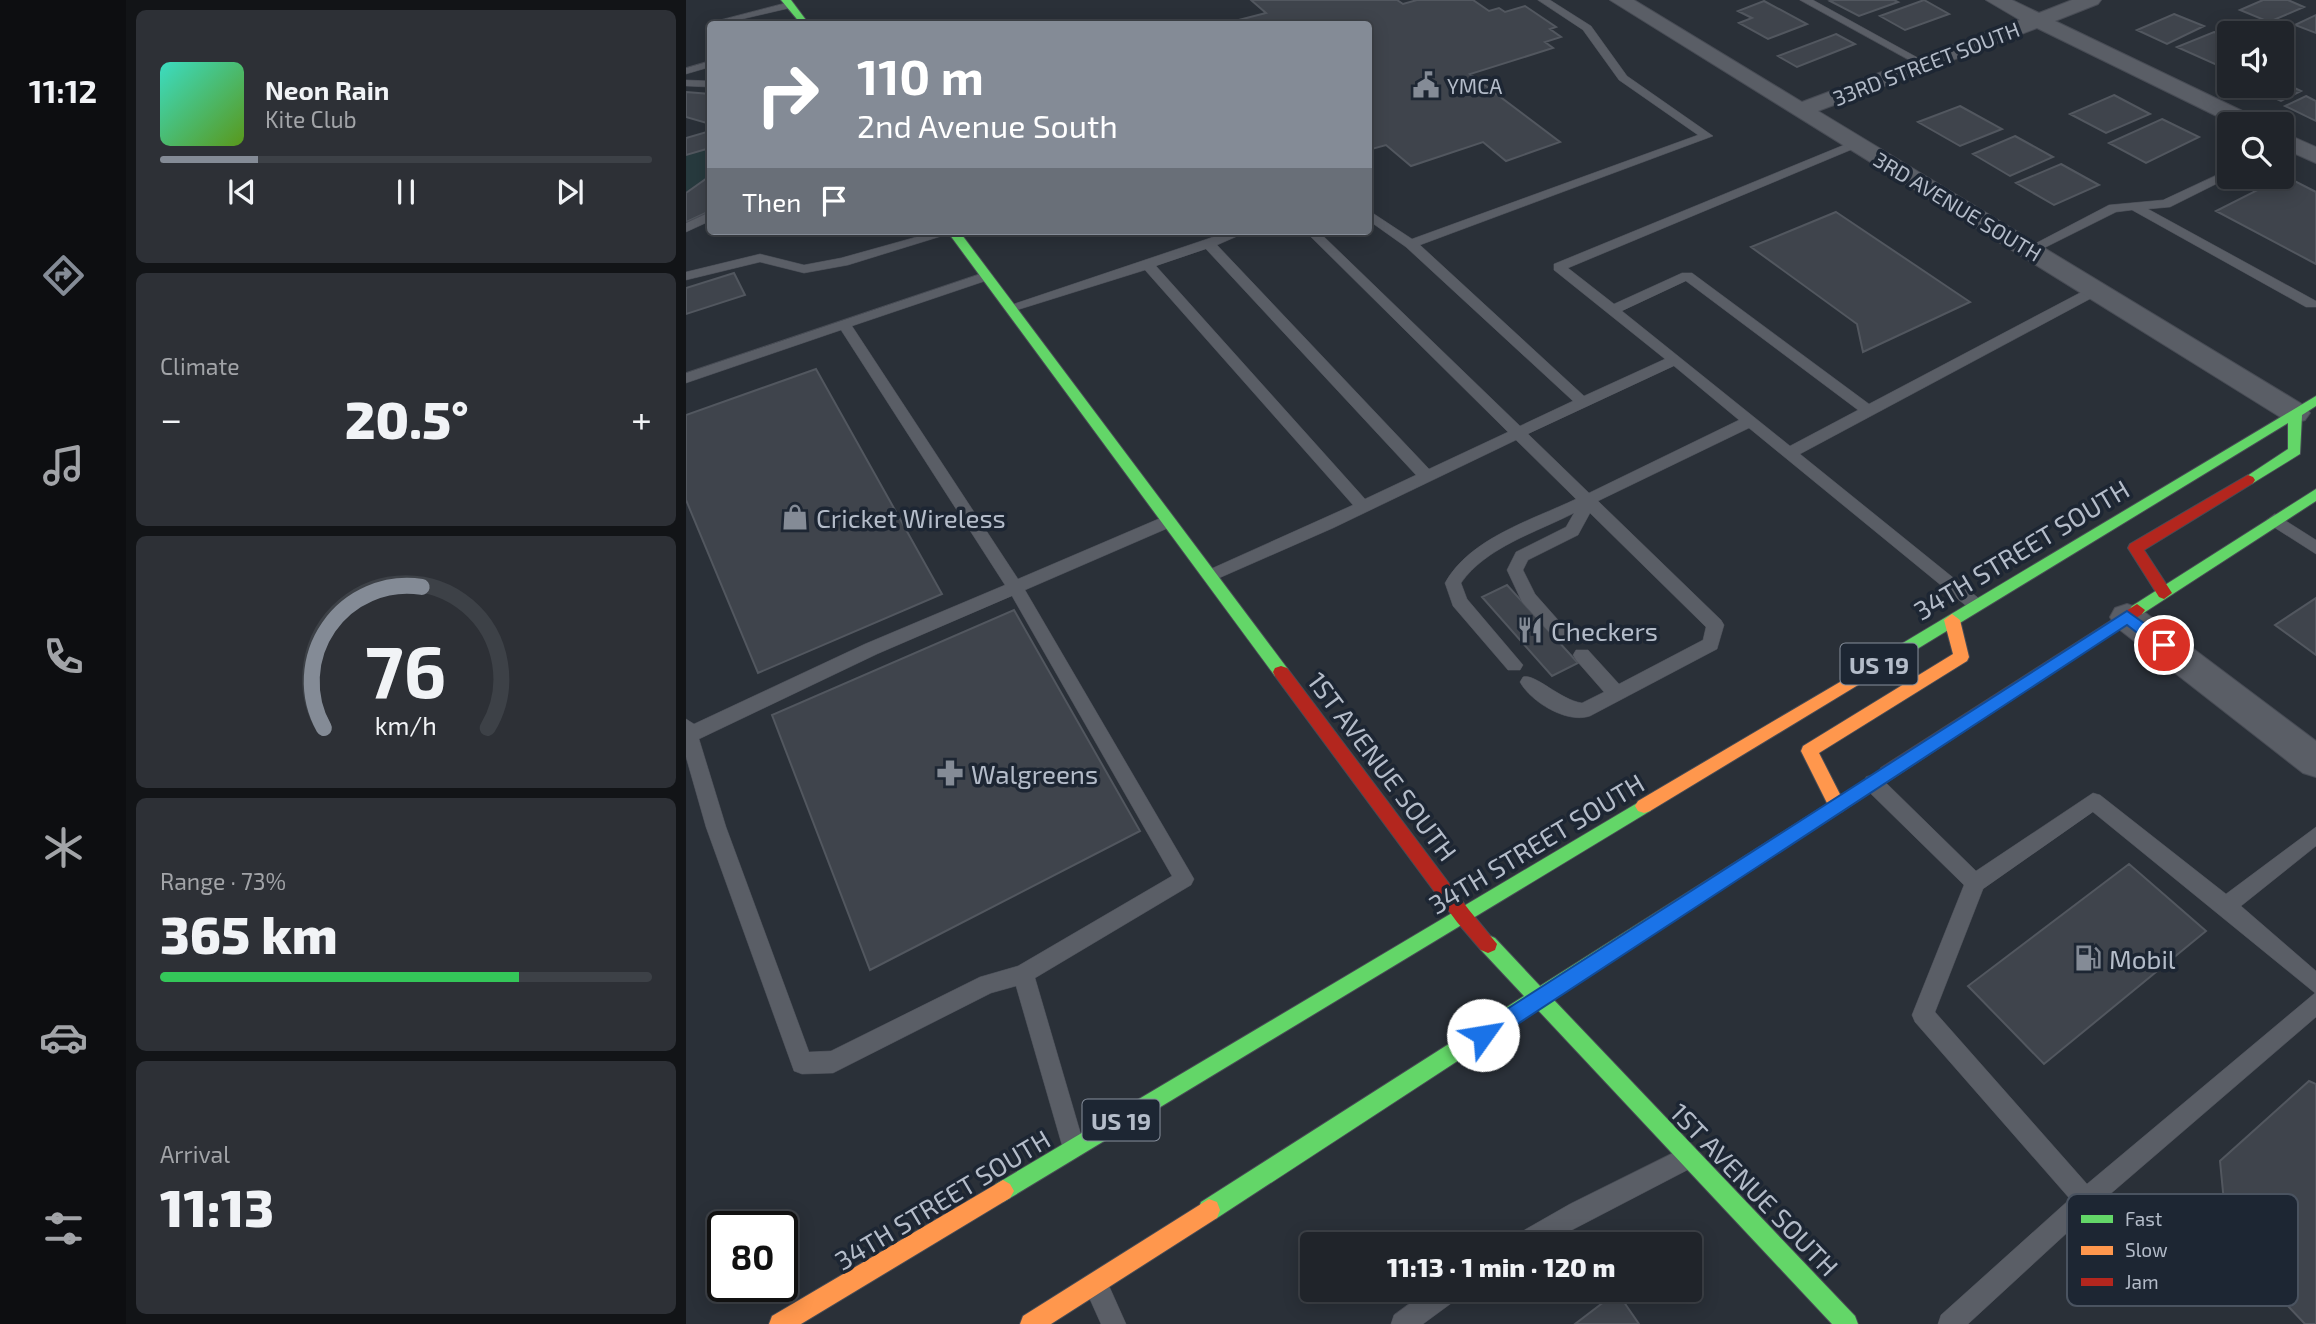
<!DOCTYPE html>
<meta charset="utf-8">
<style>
:root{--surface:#20242a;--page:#2d3036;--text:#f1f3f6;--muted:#a2a4a8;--line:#3d4147;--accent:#848b96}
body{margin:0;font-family:"Exo 2",sans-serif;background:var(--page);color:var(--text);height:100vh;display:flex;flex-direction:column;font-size:26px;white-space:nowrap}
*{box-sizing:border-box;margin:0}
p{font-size:23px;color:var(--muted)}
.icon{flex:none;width:38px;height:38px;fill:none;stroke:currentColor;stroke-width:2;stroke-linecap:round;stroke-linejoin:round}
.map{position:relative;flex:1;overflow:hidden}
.sheet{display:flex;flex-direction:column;gap:10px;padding:10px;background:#121417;width:560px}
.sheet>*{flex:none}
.banner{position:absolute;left:21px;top:21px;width:665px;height:214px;border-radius:7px;box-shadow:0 4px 18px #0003,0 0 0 2px var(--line);background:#848b96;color:#fff;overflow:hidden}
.tools{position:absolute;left:1531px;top:21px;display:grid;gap:14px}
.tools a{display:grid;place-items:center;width:77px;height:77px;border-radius:7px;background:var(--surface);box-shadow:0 4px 18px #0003,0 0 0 2px var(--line);font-size:35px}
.speed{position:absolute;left:21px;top:1211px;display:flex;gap:14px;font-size:35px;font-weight:700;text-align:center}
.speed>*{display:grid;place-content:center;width:91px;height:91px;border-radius:50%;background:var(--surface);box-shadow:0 4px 18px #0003,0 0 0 2px var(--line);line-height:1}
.speed .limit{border:4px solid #111;border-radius:10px;background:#fff;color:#111}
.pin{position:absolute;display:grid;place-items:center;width:60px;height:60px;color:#fff;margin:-30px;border:4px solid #fff;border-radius:50%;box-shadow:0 2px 7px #0007}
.me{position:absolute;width:77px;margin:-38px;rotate:58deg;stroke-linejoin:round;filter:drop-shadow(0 0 5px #0008)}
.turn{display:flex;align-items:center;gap:24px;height:147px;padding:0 35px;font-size:32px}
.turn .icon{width:91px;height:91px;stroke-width:2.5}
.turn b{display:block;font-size:49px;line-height:60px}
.then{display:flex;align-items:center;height:66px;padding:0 35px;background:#0003;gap:14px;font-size:26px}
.big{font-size:52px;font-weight:800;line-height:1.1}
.sheet .widget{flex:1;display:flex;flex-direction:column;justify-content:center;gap:10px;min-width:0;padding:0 24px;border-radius:10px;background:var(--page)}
.sheet .dial{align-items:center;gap:0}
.dial svg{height:182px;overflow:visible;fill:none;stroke:var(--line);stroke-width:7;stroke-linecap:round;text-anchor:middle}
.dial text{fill:var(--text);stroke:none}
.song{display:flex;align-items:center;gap:21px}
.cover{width:84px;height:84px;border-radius:10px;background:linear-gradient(135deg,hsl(170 70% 55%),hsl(90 70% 35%))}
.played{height:7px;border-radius:4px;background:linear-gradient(90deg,var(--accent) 20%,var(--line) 20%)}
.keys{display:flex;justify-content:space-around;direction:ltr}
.heat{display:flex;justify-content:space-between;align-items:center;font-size:38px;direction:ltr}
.charge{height:10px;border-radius:5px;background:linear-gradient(90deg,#34c759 73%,var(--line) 0)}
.trip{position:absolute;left:614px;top:1232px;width:402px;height:70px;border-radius:7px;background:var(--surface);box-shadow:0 4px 18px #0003,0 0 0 2px var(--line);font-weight:800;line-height:70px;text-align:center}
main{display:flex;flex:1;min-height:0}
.menu{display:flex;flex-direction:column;width:126px;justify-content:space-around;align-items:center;background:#0d0e11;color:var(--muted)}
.menu .icon{width:49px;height:49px}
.menu .on{color:var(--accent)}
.menu b{font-size:32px;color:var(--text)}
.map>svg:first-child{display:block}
</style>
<main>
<nav class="menu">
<b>11:12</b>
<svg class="icon on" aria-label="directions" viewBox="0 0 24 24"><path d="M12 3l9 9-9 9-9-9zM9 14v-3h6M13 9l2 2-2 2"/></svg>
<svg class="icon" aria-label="music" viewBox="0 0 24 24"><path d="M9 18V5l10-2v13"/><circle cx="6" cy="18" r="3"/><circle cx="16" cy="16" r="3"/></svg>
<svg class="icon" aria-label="phone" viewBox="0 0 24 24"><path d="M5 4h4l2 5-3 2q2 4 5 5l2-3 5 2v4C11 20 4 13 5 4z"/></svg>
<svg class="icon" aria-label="climate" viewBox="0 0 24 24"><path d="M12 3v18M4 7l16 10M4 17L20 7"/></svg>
<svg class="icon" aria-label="car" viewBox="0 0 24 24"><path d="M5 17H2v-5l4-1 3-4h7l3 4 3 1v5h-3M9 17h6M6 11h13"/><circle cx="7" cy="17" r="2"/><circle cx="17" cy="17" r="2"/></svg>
<svg class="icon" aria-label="filters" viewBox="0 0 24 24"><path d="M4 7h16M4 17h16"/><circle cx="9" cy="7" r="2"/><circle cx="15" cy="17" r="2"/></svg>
</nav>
<section class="sheet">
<div class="widget">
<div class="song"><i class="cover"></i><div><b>Neon Rain</b><p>Kite Club</p></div></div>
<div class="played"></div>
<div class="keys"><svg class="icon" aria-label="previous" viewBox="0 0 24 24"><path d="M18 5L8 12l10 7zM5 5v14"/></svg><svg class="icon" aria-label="pause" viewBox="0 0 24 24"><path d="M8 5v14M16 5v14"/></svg><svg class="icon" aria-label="next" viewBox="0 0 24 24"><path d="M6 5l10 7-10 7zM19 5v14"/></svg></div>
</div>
<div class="widget"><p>Climate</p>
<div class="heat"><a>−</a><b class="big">20.5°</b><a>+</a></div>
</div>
<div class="widget dial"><svg viewBox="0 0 100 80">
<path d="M14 69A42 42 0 1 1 86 69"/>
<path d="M14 69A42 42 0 0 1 57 7" stroke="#848b96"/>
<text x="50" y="56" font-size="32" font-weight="700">76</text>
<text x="50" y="72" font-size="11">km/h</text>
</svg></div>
<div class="widget"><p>Range · 73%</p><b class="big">365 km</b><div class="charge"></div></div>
<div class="widget"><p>Arrival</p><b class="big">11:13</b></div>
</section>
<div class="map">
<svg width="1630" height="1324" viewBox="0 0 1630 1324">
<rect width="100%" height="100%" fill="#2a3038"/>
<!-- green -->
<path fill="#273a3e" d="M24,148v28l-24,17v-38z"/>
<!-- building -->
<path fill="#3f444c" stroke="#52575f" stroke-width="2" d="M565,0h146l6,4 14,-4h56l16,11 10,-3 6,4 20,-6 31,21 -6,2 11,8 -16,5 8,6 -83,26 90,68 -54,19 -23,-19 -72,24 -25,-21 -18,5v-126h-145l43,-11z
M1148,0h60l4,2 -39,14 -29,-15z
M1238,0l25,14 -44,16 -25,-14z
M1577,0h25l16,7 -35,15 -29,-12z
M1078,1l43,23 -39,15 -29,-16 13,-5 -14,-7z
M1488,14l30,12 -37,18 -30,-14z
M1630,15v18l-21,-8z
M1528,32l16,7v21l-13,5 -40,-18z
M1150,34l19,10 -58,23 -19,-11z
M1596,82l19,9 -20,10 -33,-15h34z
M0,92l24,2v30l-24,-7z
M1428,95l36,19 -44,19 -36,-19z
M1620,96l10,5v20l-31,-15z
M1274,106l42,23 -42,17 -42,-24z
M1476,119l37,18 -53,26 -37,-20z
M24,131v17l-24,7v-17z
M1329,136l38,21 -43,19 -37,-22z
M1375,164l38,21 -45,20 -38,-22z
M24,176v35l-24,11v-29z
M1599,176l31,16v72l-100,-53z
M1150,212l134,90 -107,50 -6,-28 -106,-77z
M48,273l11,22 -59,19v-26z
M130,369l126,225 -184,79 -72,-173v-85z
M821,585l71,78 -26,13 -70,-79z
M1630,598v57l-41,-30z
M328,610l126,221 -270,139 -98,-255z
M1443,864l77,67 -162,133 -76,-78z
M1623,1081l7,3v240h-11l-77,-81 -8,-82z
M931,1292l22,32h-64z"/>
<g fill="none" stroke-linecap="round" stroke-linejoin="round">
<!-- lane casing -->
<g stroke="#484c55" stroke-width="1">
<path id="lane" d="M852,0h12l41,26 36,50 86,60 -293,109 164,151 81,-37 -111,-89v-6l302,-124 4,2v4l-292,122 46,36 68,-31h10l177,131 222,-117h10v6l-301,161 182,147 2,4 -2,4h-12l-221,-181 -151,73 123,119 3,5 -7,24 -127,67c-23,8 -59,-14 -70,-34l3,-5c12,-4 37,23 59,26l22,-11 -28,-32 -3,-5 3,-5h12l31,34 84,-44 3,-13 -116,-114 -12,22 -50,25 -5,10 12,24 39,44 -3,5h-12l-37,-41 -15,-32 9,-18 50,-25 8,-14c-37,19 -88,34 -113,70l6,16 56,66 -3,5h-12l-55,-64 -8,-23c25,-45 87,-63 131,-84l-60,-59 -183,88 -123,54 -8,-6 2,-4 149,-67 -208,-235 -128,40 -5,1 -7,-4 226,-76h18l-32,14 212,224 79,-37 -203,-201h13l202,195 53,-25 -167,-154 -38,-27v-10l44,29 286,-104 -79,-55 -36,-50zM520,249l210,226 -51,24 -209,-233zM1000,281l172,129 -68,36 -168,-135zM988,366l65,54 -150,73 -61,-59z
M1114,0h13l116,64 -9,2z
M104,2l5,3 -1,2 -73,17 -12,-1z
M24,61v6l-24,7v-6z
M0,80l24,1v6l-24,-1z
M1544,169v8l-60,30 -22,2 168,92v6h-10l-174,-97 -16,2 -82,41 -5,1 -6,-4 86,-45 54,-5z
M24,212v9l-24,11v-9z
M252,231h20l-110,34 -44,8 -44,-11 -74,18v-8l74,-18 44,11 37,-7z
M300,272l7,4 -2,3 -139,47 166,253 145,-62 6,-2 8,6 -2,4 -150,65 169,289 -3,6 -156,93 49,167 -3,8 -8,3 -8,-3 -3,-8 -46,-159 -25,7 -158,80 -31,1 -8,-3 -88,-244 -20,-70v-38l8,5 171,-80 140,-59 -164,-255 -155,53v-10zM326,596l160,280 -154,90 -38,11 -149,74 -22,1 -83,-225 -27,-88 178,-85z
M1589,514l41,26v14l-47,-30 -2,-4z
M1187,775l7,2 96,94 117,-78 7,2 126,99 90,-67v19l-75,60 75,65v46l-222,191 -126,116h-30l3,-9 129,-116 -155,-177 -3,-7 52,-130 -98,-96 -2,-6 2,-6zM1407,812l222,181 -228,191 -152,-172 48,-123z
M1001,1146l8,4 4,8 -4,8 -150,78h-35l4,-8 56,-32z
M410,1274l9,3 21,47h-25l-17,-38 3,-9z
M742,1290h32l-3,9 -34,25h-32l3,-9z"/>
</g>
<!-- street casing -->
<g stroke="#484c55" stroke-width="2">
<path id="street" d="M924,0h24l168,102 218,-82 -34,-20h26l27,13 33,-13h29l-3,4 -43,17 204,98 3,5h-29l-196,-96 -219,83 487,295 5,7 -5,7 -10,3 -10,-3z
M1596,132l34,15v16l-34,-15z
M1441,604l12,4 177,133v36l-13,-4 -188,-147 -5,-9 5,-9z"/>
</g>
<!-- fast casing -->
<g stroke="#484c55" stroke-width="2">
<path id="fast" d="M95,0h10l18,24h-8z
M261,231h12l328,437 2,4 -2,4h-12z
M1630,396v10l-14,9 -2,39 -47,29 -5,2 -7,-5 47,-31v-26l-425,259h-12l-2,-4 2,-4z
M1630,489v12l-174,113h-10l-3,-4 3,-4z
M1201,766l6,2 2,5 -2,5 -340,221 302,317 3,8h-26l-295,-315 -320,209 -8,3 -8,-3 -3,-8 3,-8 323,-206 -43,-46 -2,-6 2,-6 7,-3 7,3 45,48z
M958,799l6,2 3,5 -3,5 -640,387 -7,4 -7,-4 -4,-7 4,-7z"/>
</g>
<!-- slow casing -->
<g stroke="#484c55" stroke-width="2">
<path id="slow" d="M1266,614l8,6 9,37 -2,4 -148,92 27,53 -3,5 -6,2 -6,-2 -30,-60 2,-5 150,-92 -9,-34z
M1171,672l6,2 2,4 -2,4 -213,129 -6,2 -6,-2 -3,-5 3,-5z
M317,1180l7,4 4,7 -4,7 -209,126h-32l3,-8z
M523,1199l8,3 3,8 -3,8 -166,106h-31l3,-8z"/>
</g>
<!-- jam casing -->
<g stroke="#484c55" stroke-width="2">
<path id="jam" d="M1562,475l5,2 2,3 -2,3 -109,67 28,43 -8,6 -5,-2 -31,-49 2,-4z
M1451,604l8,6 -3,4 -249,164 -6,2 -6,-2 -2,-5 2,-5z
M595,666l6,2 182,242 28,34 -2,6 -7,3 -7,-3 -24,-28 -182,-246 -2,-4 2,-4z"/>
</g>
<!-- lane -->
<use href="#lane" fill="#5a5e66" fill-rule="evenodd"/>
<!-- street -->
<use href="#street" fill="#5a5e66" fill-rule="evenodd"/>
<!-- fast -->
<use href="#fast" fill="#63d668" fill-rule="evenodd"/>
<!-- slow -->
<use href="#slow" fill="#ff974d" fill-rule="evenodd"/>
<!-- jam -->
<use href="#jam" fill="#b3261e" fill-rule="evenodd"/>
</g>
<!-- route -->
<path fill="#1a73e8" stroke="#114b97" stroke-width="2" d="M1441,611l42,30v8h-11l-31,-24 -637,417 -7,3 -7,-3 -3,-7 3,-6z"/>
<!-- icons -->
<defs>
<g id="civic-bare" transform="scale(2.1)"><path d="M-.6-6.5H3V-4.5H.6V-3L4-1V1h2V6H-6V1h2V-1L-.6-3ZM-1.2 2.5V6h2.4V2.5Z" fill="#848b96" stroke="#1d2633" stroke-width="2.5" paint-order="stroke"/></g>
<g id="shop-bare" transform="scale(2.1)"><path d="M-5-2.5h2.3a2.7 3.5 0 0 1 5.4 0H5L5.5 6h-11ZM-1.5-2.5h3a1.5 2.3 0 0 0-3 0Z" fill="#848b96" stroke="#1d2633" stroke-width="2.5" paint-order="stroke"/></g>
<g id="restaurant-bare" transform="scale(2.1)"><path d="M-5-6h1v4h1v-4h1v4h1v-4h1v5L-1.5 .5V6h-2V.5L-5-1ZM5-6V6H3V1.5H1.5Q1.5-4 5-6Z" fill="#848b96" stroke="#1d2633" stroke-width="2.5" paint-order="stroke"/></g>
<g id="pharmacy-bare" transform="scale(2.1)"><path d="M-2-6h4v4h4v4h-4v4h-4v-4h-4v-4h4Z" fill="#848b96" stroke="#1d2633" stroke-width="2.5" paint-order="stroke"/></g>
<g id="fuel-bare" transform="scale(2.1)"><path d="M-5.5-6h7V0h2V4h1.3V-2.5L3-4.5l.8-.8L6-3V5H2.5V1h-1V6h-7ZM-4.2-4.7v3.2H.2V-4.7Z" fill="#848b96" stroke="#1d2633" stroke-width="2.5" paint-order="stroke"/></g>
</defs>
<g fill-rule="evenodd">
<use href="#civic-bare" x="740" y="85"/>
<use href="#shop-bare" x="109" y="517"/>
<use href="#restaurant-bare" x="844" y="630"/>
<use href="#pharmacy-bare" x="264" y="773"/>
<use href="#fuel-bare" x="1402" y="958"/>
</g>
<g text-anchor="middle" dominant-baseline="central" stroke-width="7" stroke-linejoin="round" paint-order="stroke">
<!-- far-street labels -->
<g font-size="21" fill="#b4bcc9" stroke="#1d2633">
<text transform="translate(1240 63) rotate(-21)">33RD STREET SOUTH</text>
<text transform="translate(1272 206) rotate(31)">3RD AVENUE SOUTH</text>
</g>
<!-- far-poi labels -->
<g font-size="21" fill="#b4bcc9" stroke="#1d2633" text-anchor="start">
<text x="761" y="85">YMCA</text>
</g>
<!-- shield labels -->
<g fill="#1d2633" stroke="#878f9c" stroke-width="2">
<rect x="1154.5" y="643.5" width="77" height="41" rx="5"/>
<rect x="396.5" y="1099.5" width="77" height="41" rx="5"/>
</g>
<g font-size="24" font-weight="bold" fill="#b4bcc9">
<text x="1193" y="664">US 19</text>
<text x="435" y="1120">US 19</text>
</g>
<!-- poi labels -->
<g font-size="26" fill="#b4bcc9" stroke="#1d2633" text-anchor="start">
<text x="130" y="517">Cricket Wireless</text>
<text x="865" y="630">Checkers</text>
<text x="285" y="773">Walgreens</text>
<text x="1423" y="958">Mobil</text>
</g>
<!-- street labels -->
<g font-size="26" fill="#b4bcc9" stroke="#1d2633">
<text transform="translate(1335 549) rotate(-31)">34TH STREET SOUTH</text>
<text transform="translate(697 766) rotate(53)">1ST AVENUE SOUTH</text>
<text transform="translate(850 843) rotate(-31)">34TH STREET SOUTH</text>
<text transform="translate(1069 1189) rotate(46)">1ST AVENUE SOUTH</text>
<text transform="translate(256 1199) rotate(-31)">34TH STREET SOUTH</text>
</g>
</g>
<!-- legend -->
<rect x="1381" y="1194" width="231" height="112" rx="10" fill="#1d2633" stroke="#4a5360" stroke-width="2"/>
<rect x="1395" y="1215" width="32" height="8" fill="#63d668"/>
<rect x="1395" y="1246" width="32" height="9" fill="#ff974d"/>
<rect x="1395" y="1278" width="32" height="8" fill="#b3261e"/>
<g font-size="19" fill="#b4bcc9">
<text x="1439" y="1226">Fast</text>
<text x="1439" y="1257">Slow</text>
<text x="1439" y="1289">Jam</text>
</g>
</svg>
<div class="tools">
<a><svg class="icon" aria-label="sound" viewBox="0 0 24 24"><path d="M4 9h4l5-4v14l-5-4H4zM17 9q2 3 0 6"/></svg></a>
<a><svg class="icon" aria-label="search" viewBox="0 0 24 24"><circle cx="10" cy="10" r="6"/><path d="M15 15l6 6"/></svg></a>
</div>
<div class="speed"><div class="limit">80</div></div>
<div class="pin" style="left:1478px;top:645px;background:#d93025"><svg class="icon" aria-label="arrive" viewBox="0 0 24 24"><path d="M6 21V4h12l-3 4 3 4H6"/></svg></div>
<svg class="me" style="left:797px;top:1035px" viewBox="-20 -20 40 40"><circle r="19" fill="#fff"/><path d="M0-13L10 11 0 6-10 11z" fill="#1a73e8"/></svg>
<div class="trip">11:13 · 1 min · 120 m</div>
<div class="banner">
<div class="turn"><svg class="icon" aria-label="right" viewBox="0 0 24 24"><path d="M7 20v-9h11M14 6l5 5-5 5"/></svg><div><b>110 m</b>2nd Avenue South</div></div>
<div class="then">Then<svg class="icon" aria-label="arrive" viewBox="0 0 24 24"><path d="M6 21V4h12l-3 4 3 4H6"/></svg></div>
</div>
</div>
</main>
